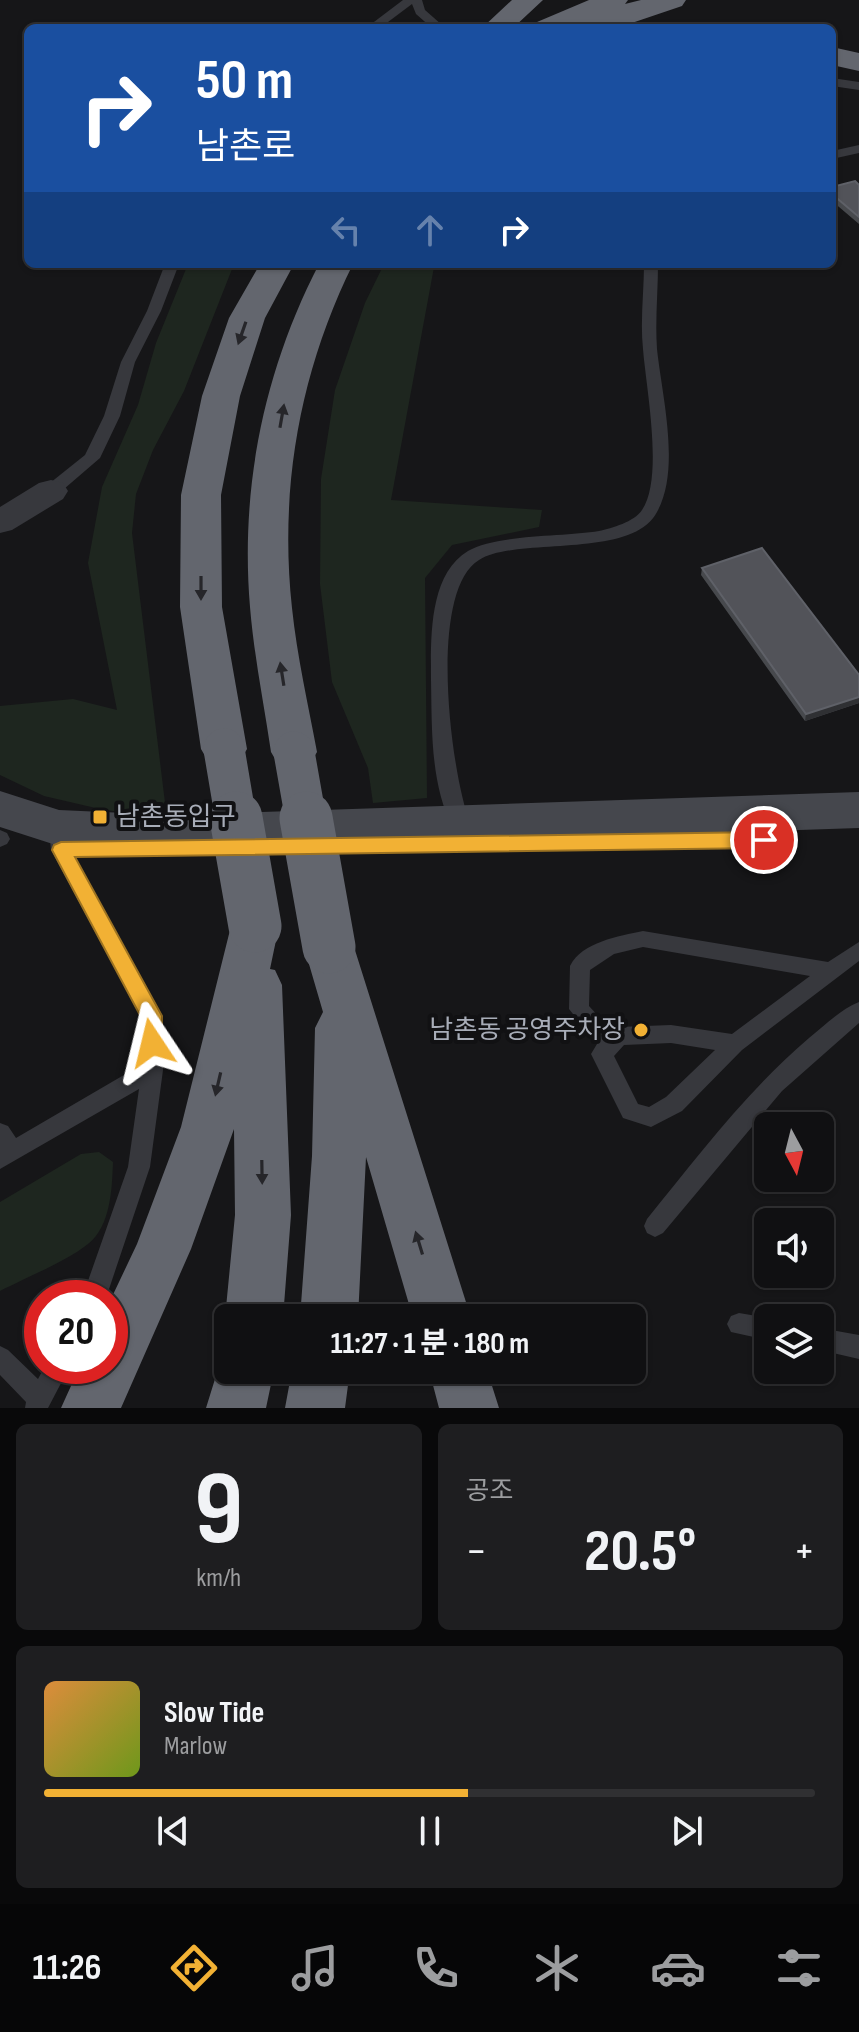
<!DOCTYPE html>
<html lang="ko">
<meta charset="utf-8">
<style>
:root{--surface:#101012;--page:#1e1e20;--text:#f1f3f6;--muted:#9c9d9f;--line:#303032;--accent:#f2b134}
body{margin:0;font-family:"Sofia Sans Condensed","Noto Sans KR",sans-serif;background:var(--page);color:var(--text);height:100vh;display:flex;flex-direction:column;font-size:30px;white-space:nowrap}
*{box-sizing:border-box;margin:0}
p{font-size:26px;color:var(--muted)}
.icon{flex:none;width:44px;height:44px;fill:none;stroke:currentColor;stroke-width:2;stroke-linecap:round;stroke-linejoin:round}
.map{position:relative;height:1408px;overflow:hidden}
.panel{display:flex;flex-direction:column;gap:16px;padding:16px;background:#09090a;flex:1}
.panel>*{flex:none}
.guide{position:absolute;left:24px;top:24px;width:812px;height:244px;border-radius:12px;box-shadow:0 2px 6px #0004,0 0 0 2px var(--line);background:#1a4fa0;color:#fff;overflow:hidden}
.needle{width:52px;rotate:173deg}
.tools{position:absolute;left:754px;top:1112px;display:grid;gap:16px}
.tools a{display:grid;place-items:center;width:80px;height:80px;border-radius:12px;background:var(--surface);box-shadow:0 2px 6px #0004,0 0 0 2px var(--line);font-size:40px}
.speed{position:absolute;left:24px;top:1280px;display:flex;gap:16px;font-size:40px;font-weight:700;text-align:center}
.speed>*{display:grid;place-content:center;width:104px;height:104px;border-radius:50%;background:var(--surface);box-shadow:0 2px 6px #0004,0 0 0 2px var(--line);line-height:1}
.speed .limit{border:12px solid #d22;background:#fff;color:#111}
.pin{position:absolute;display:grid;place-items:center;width:68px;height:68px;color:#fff;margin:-34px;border:4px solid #fff;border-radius:50%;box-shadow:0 2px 8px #0007}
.me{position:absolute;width:88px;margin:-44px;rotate:350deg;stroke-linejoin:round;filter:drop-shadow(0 0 6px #0008)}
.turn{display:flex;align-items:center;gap:28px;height:168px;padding:0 40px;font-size:36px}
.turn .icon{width:104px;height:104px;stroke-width:2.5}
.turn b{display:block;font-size:56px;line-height:68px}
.lanes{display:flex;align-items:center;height:76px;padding:0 40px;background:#0003;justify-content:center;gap:40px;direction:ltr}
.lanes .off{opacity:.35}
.big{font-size:60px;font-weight:700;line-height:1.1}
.panel .tile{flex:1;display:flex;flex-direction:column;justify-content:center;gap:12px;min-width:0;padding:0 28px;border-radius:12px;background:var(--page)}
.panel .dial{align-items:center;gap:0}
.dial b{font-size:104px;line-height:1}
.song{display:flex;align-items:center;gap:24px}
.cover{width:96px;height:96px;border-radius:12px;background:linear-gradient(135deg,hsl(30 70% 55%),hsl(80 70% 35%))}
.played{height:8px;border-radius:4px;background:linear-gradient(90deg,var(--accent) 55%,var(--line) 55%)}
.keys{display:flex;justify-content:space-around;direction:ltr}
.heat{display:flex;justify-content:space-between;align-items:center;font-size:44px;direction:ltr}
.panel .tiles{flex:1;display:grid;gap:16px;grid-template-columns:1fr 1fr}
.tile:last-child{grid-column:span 2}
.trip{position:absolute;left:214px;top:1304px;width:432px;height:80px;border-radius:12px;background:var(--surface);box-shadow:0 2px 6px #0004,0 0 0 2px var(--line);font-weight:700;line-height:80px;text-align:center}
.tab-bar{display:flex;height:128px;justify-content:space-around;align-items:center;background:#060607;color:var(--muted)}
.tab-bar .icon{width:56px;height:56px}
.tab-bar .current{color:var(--accent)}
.tab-bar b{font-size:36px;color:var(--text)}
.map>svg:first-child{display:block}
</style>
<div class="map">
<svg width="859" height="1408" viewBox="0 0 859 1408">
<rect width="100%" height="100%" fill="#161618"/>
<!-- green -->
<path fill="#1e261f" d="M188,264h46l-50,127 -31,59 -17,44 -4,39 35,286 -67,-10 -56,-13 -44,-21v-69l73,-7 44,11 -29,-147 14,-76 36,-82 18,-62z
M384,264h54l-4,3 -43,233 151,10 -3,17 -87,18 -27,33 2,220 -54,5 -5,-35 -36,-86 -12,-98 1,-105 14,-89 30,-87z
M99,1152l14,10c-1,26 -2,64 -25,82 -21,17 -63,34 -88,47v-89l81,-48z"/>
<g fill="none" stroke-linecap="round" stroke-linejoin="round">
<!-- lane -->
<path fill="#37383d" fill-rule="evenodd" d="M403,0h19l3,10 17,15 -10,3 -16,-14 -4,-10 -32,24h-14z
M832,78l27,4v8l-27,-4z
M859,145v8l-27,6v-8z
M165,264h14l-18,47 -26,51 -15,54 -20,42 -43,37h-12l-2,-4 2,-4 40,-32 19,-39 17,-54 26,-51z
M644,264h14c0,28 -3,57 -1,85 5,47 24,120 0,163 -25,48 -140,24 -178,48 -52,32 -28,213 -9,263l-3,5h-14c-23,-44 -21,-100 -22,-148 0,-40 -3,-105 37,-129 29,-17 96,-14 131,-20 13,-3 35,-9 43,-21 22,-32 4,-122 1,-161 -3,-28 1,-57 1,-85z
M59,821l7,2 5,27 90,166 2,54 -13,97 -44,131h-24l46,-131 11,-78 -139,80v-46l8,3 8,12 125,-73v-48l-90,-167 -2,-22 3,-5z
M0,830l7,3 3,6 -3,5 -7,3z
M643,931l185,31 31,-20v19l-117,89 -60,61 -31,16 -28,-9 -32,-64 6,-10 -28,-35 1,-43c12,-24 49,-30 73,-35zM643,947l167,29 -78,58 -61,-9 -52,2 -8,3 -22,-24 1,-36 24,-16zM671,1043l44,7 -49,47 -17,10 -11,-3 -24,-48 10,-11z
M859,1002v21l-77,68 -119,142 -8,4 -8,-4 -3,-7 3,-7c51,-63 100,-128 162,-181 15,-12 32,-29 50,-36z
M739,1313l30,5 -1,22 -37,-8 -4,-8 4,-8z
M820,1328l39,7v24l-39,-9z
M0,1346l8,4 30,29 7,-13h25l-22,42h-23l1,-6 -26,-27z"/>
<!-- street -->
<path fill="#37383d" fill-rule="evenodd" d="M51,480l12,3 5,8 -5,8 -51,31 -12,3v-26l39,-24z"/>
<!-- secondary -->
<path fill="#45474d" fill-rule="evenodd" d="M0,791l59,19 110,5 690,-23v36l-690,23 -110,-5 -59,-19z"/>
<!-- highway -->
<path fill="#63666e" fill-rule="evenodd" d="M512,0h31l-30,28h-31z
M589,0h39l-3,4 16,-4h45l-4,6 -65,22h-38l2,-4 -9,4h-39l4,-6z
M832,47l27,6v18l-27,-6z
M260,264h34l-29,54 -25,78 -19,99 1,112 25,142 -7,12 -16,5 -16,-5 -7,-12 -21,-142 1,-112 21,-99 27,-78z
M319,264h34c-53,107 -74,224 -61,344 5,48 16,96 25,144l-7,12 -16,5 -16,-5 -7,-12c-7,-48 -17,-96 -21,-145 -10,-120 14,-236 69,-343z
M255,906l17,6 7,14 -9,43 5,1 7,15 9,230 -8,103h-55v7l-3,-7 10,-103 -1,-86 -43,120 -70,159h-60l19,-42h30v-65l27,-57 44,-117 50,-201 7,-14z
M329,927l17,6 8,14 117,371h-58l-47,-161 -8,161h-58l12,-162 3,-128 8,-16 -19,-65 8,-14z
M228,1348v22h46l-8,38h-60l18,-58z
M292,1370h58l-5,38h-60z
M429,1370h58l12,38h-60z"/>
<!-- highway-bridge-far1 -->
<path stroke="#63666e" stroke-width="41" d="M224,749l12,71
M294,752l12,68"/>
<!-- highway-bridge -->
<path stroke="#63666e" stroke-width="53" d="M236,818l19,108
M306,818l23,129"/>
</g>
<!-- wall -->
<path fill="#47494d" d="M859,185v39l-27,-23v-14z
M702,568l157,107v28l-54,18 -104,-146z"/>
<!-- shaded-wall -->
<path fill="#2f3033" d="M859,697v6l-54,18 1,-7z"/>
<!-- building -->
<path fill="#525359" stroke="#5f6168" stroke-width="2" d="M855,181l4,4v32l-27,-23v-7z
M762,548l97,127v22l-53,17 -104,-146z"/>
<!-- one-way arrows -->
<defs><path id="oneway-solid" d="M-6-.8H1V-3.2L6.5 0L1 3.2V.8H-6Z" transform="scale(2)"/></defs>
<g fill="#26262a">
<use href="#oneway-solid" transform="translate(242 333) rotate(109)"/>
<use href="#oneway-solid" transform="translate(282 416) rotate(-80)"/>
<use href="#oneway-solid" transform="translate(201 588) rotate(90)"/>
<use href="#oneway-solid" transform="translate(282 674) rotate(-99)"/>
<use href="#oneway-solid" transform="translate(218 1084) rotate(103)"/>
<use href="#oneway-solid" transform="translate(262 1172) rotate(89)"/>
<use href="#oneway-solid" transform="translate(419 1243) rotate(-107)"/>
</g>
<!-- route -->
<path fill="#f2b134" stroke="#9d7322" stroke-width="2" d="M764,832l7,3 3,5 -3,5 -7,3 -689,9 87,159v27l-3,7 -7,2 -8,-2 -3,-7v-26l-89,-167 2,-5 7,-3z"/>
<!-- markers -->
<g fill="#f2b134" stroke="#111113" stroke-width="3">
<rect x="92" y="809" width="16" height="16" rx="4"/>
<circle cx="641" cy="1030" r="8"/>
</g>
<g text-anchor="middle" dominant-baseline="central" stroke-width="8" stroke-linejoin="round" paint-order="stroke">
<!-- poi labels -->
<g font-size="26" fill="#a8adb8" stroke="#111113" text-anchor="start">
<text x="116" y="817">남촌동입구</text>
<text x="625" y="1030" text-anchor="end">남촌동 공영주차장</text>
</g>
</g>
</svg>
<div class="tools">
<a><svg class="needle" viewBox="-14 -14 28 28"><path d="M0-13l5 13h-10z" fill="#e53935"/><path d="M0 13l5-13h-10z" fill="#9c9d9f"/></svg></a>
<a><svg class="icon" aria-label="sound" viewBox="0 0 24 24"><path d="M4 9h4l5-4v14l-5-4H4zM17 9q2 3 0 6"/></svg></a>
<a><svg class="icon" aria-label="layers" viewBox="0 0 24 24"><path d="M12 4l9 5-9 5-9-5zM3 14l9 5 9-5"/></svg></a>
</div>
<div class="speed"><div class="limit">20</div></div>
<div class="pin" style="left:764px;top:840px;background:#d93025"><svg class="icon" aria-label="arrive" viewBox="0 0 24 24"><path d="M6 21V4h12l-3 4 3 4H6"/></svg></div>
<svg class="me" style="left:152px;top:1043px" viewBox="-20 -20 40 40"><path d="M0-17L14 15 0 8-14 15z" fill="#f2b134" stroke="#fff" stroke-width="4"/></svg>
<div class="trip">11:27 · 1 분 · 180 m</div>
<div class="guide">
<div class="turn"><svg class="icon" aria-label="right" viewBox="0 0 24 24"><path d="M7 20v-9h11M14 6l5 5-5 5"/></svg><div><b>50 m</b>남촌로</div></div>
<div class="lanes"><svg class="icon off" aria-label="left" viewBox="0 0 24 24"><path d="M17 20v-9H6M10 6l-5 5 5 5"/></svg><svg class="icon off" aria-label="ahead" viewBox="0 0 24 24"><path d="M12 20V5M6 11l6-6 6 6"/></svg><svg class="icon" aria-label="right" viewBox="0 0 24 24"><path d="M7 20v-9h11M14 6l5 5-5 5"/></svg></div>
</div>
</div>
<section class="panel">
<div class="tiles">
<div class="tile dial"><b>9</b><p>km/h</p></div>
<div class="tile"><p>공조</p>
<div class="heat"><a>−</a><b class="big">20.5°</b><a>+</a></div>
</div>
<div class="tile">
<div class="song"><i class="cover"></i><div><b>Slow Tide</b><p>Marlow</p></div></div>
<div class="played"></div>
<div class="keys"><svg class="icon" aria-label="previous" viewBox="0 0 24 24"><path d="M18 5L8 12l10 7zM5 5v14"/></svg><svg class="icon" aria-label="pause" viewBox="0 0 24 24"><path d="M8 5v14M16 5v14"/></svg><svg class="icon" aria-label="next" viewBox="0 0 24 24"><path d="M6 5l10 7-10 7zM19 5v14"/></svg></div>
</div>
</div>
</section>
<nav class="tab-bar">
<b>11:26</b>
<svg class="icon current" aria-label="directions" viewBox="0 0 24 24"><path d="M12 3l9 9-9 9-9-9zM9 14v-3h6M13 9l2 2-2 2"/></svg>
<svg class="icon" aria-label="music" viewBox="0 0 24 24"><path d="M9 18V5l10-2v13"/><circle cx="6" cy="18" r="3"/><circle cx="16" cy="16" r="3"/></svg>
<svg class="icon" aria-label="phone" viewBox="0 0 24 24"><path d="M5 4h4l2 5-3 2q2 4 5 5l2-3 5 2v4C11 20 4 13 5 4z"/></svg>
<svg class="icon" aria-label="climate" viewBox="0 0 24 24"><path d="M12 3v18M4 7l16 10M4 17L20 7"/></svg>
<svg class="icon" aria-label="car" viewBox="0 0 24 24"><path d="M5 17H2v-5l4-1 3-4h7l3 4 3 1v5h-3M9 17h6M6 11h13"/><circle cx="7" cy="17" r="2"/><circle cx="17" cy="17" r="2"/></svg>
<svg class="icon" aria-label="filters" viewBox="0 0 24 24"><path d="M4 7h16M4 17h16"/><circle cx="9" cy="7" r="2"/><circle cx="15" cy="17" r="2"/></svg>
</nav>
